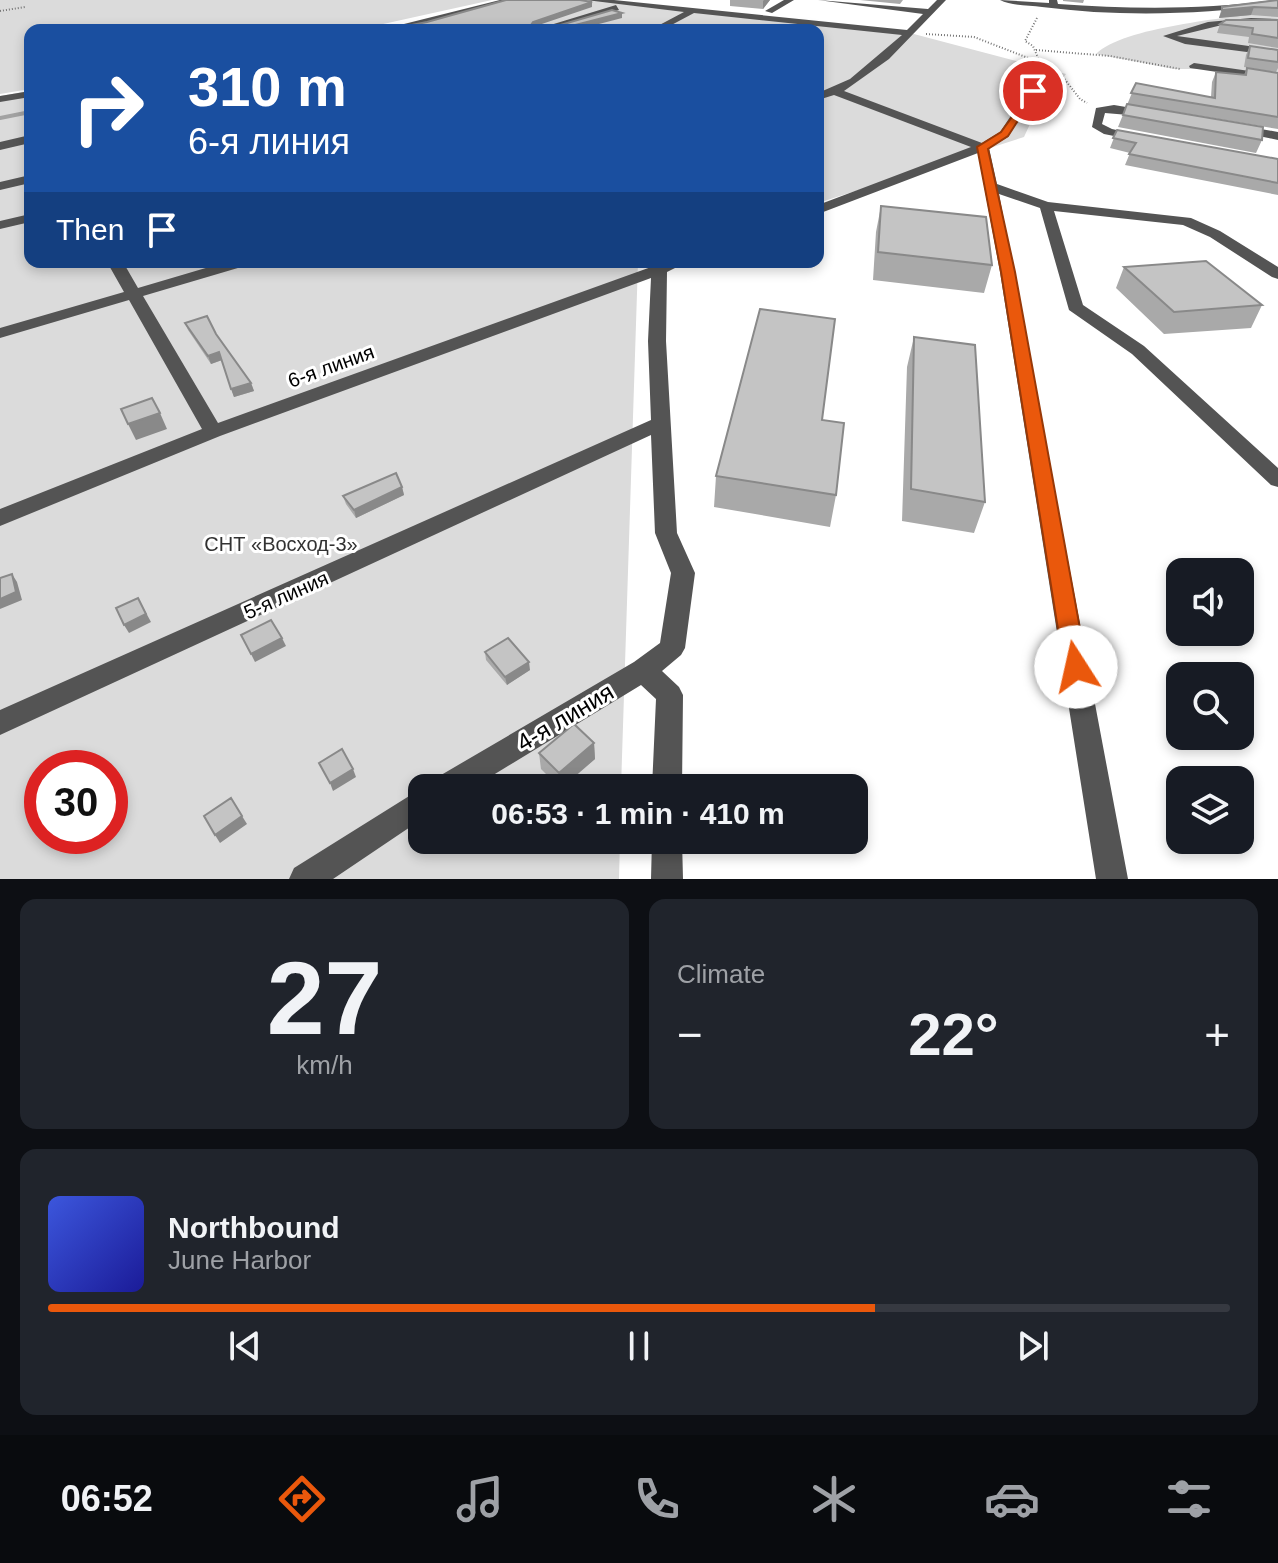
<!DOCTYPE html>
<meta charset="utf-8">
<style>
:root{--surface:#171b24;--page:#20242c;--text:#f1f3f6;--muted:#9ea1a6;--line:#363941;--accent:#ea580c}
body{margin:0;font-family:Helvetica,sans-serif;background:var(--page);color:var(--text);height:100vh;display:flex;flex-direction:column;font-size:30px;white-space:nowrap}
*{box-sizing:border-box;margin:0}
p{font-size:26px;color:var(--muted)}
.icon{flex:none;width:44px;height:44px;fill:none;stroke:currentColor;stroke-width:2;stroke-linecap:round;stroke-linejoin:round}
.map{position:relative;height:879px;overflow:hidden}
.details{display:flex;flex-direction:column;gap:20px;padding:20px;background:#0d0f14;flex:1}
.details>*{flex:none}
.hud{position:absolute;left:24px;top:24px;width:800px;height:244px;border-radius:16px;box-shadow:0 4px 12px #0003;background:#1a4fa0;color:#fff;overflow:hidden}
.buttons{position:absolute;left:1166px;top:558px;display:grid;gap:16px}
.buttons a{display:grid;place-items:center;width:88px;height:88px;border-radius:16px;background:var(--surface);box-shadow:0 4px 12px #0003;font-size:40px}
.speed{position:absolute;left:24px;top:750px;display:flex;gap:16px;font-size:40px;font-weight:700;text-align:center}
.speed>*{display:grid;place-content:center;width:104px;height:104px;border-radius:50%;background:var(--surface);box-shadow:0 4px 12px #0003;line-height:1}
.speed .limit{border:12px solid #d22;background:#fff;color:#111}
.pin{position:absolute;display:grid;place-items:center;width:68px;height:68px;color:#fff;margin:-34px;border:4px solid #fff;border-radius:50%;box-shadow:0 2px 8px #0007}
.me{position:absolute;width:88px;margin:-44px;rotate:350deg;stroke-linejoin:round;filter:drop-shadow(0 0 6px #0008)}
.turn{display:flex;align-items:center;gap:28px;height:168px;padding:0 32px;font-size:36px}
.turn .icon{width:104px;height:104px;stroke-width:2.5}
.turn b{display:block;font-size:56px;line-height:68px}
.then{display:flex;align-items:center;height:76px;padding:0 32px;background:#0003;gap:16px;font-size:30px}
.big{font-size:60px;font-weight:600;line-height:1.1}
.details .card{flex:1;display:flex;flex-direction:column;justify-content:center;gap:12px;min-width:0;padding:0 28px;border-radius:16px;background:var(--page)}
.details .dial{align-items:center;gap:0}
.dial b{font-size:104px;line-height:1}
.song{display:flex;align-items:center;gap:24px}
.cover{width:96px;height:96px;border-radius:12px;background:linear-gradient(135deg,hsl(230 70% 55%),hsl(240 70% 35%))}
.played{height:8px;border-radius:4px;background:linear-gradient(90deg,var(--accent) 70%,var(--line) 70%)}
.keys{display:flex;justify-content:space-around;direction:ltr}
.heat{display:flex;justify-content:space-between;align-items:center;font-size:44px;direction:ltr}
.details .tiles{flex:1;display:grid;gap:20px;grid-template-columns:1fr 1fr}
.card:last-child{grid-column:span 2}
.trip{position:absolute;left:408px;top:774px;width:460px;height:80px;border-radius:16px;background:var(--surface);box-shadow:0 4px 12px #0003;font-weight:600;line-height:80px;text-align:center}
.menu{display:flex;height:128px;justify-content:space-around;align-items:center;background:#090b0e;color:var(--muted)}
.menu .icon{width:56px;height:56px}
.menu .current{color:var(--accent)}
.menu b{font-size:36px;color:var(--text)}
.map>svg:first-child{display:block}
</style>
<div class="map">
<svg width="1278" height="879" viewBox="0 0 1278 879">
<rect width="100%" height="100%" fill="#fff"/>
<!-- green -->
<path fill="#dbdbdb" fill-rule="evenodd" d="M0,0h492l-136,30h-326v59l-30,5z
M504,0h95l311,33 156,41 -31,39 -11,24 -206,66v-173h-435z
M1278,9v67l-55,-7h-49l-78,-15c30,-29 138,-35 182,-45z
M30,91v171h608l-17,526h-199v52h198l-1,39h-619v-783zM42,768h68v68h-68z"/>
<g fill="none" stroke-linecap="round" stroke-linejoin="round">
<!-- stream -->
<path stroke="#a2a2a2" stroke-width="4" d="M0,118l30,-6"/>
<!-- path -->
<path stroke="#767676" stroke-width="2" stroke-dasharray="1 2" stroke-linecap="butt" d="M0,11l25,-4
M1037,18l-12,23 8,5 6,14
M926,34l48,3 62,24
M1036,50l74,6 70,13
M1059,72l21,27 7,4"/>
<!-- minor -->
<path fill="#545454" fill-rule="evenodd" d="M500,0h14l-118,30h-16z
M586,0h28l293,30 16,-16 -105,-14 110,9 9,-9h9l-57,59 -45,32 138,52 18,-11 43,-64h8l-43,69 -19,11 8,36 51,18 143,16 29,13 58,36v12l-6,-2 -62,-40 -27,-12 -129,-14 29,94 61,41 134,122v19l-7,-2 -139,-131 -63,-44 -29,-102 -41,-14 129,685h-32l-96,-607 -22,-119 -160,61v-9l153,-58 -137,-52 -16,5v-7l32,-14 52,-44 -208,-22 -32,17h-12l34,-18z
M784,0h10l-22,13 -7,-2z
M1000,0l49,3v-3h8l1,4c72,5 144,6 216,-4h4v4c-78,11 -158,13 -236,3 -13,-2 -31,-1 -42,-7z
M616,5l3,5 -70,20h-15z
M1251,18l27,1v6h-56l-45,11 101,14v6l-93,-12 -22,-8 45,-14z
M1194,63l84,12v6l-88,-13 -1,-2z
M30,91v6l-30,5v-6z
M1114,105l42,7 2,2 -6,3 -47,-4 -3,11 10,5 32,7v6l-40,-8 -12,-7 4,-19z
M1239,125l39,7v8l-43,-9v-4z
M30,135v8l-30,7v-8z
M30,175v8l-30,7v-8z
M30,214v8l-30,7v-8z
M107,262h16l15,26 88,-26h25l-3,3 -105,31 75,127 447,-161h22l-20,10 -1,69 11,192 18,40 -10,75 -4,7 -19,16 17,16 4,8 -1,93h-30l4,-89 -15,-14 -169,103h-41l5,-10 198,-116 26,-19 11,-70 -16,-40 -4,-98 -651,300v-25l651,-290 -3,-79 3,-63 -431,158 -220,90v-17l202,-80 -73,-129 -129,38v-10l124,-36z
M422,788v31l-89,60h-44l5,-11z
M652,840h30l1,39h-32z"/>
</g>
<!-- wall -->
<path fill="#a9a9a9" d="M730,0h40l-7,9 -33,-3z
M860,0h43l-3,4z
M1063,0h21l-1,3 -20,-2z
M1278,0v17l-27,-2 -32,3 3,-11z
M1278,20v28l-30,-5 1,-6 -32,-4 3,-9z
M1250,46l28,4v18l-2,4 -32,-5 2,-12z
M1247,68l31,5v56l-113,-19 97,30 -6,13 -138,-26 18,-44 75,14 1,-15 4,-10 28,3z
M1117,130l161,29v36l-153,-30 5,-12 -20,-5z
M881,206l111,59 -8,28 -111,-13 3,-48z
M1124,267l138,38 -11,23 -87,6 -48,-46z
M185,323l31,11 35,49 3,8 -20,6 -12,-37 -11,4 -23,-34z
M914,337l71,165 -11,31 -72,-12 5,-154z
M822,420l14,75 -6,32 -116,-20 2,-31z
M402,487l2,8 -48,23 -10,-14 -3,-8z
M485,652l45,18 -23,15 -21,-25z
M594,743l1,16 -33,29h-2l-19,-19 -2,-16z"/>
<!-- shaded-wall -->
<path fill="#898989" d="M764,0h6l-7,9v-8z
M592,2v5l-59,20 -2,-2 2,-3z
M1254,7l-3,8 -32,3 3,-8z
M622,13v5l-46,12h-20z
M219,352l3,8 -11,4 -3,-8z
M251,383l3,8 -20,6 -3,-8z
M160,413l7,16 -31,11 -8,-16z
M402,487l2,8 -48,23 -2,-8z
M12,574l5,8 5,18 -22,9v-10z
M138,598l13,24 -22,11 -5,-8z
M282,638l4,8 -31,16 -4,-8z
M529,662l1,8 -23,15 -2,-8z
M594,743l1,16 -34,29 -2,-15z
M353,769l3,8 -23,14 -3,-8z
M242,816l5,8 -27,19 -5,-8z"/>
<!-- building -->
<path fill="#c4c4c4" stroke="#898989" stroke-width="2" d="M506,0h74l12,2 -59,20 -2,3 3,3h16l62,-18 10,3 -66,17h-170l41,-8z
M1278,0v8l-24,-1 -32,3v-3z
M1226,20h52v18l-26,-4 1,-6 -33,-4z
M1250,46l28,4v12l-30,-4z
M1247,68l31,5v44l-147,-24 5,-10 79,15 1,-26 30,3z
M1127,104l136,23 -1,13 -139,-25z
M1117,130l161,29v24l-149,-29 7,-11 -23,-5z
M881,206l105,11 6,48 -114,-13z
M1206,261l56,44 -88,7 -50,-45z
M760,309l75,10 -13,101 22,3 -8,72 -120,-19z
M207,316l9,18 35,49 -20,6 -12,-37 -11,4 -23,-33z
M914,337l61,8 10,157 -74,-13z
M152,398l8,15 -32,11 -7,-15z
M396,473l6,14 -48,23 -11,-14z
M12,574l4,18 -16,7v-21z
M138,598l8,16 -22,11 -8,-17z
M271,620l11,18 -31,16 -10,-19z
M508,638l21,24 -24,15 -20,-25z
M574,724l20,19 -35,30 -20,-20z
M342,749l11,20 -23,14 -11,-20z
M498,780l6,8h-17z
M231,798l11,18 -27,19 -11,-19z"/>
<!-- route -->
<path fill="#ea580c" stroke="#983908" stroke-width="2" d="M1033,88l4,3 -29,45 -20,13 27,123 72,395 -3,7 -8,3 -9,-3 -3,-7 -63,-395 -24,-125 24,-15z"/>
<g text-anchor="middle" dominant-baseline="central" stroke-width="6" stroke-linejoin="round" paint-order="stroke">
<!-- street labels -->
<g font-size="20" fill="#000" stroke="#fff">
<text transform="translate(331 366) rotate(-20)">6-я линия</text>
<text transform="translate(286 595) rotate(-24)">5-я линия</text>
</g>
<!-- park labels -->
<g font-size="20" fill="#323232" stroke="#fff">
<text x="281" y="544">СНТ «Восход-3»</text>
</g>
<!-- near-street labels -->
<g font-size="24" fill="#000" stroke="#fff">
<text transform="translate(565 717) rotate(-31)">4-я линия</text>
</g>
</g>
</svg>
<div class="buttons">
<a><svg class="icon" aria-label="sound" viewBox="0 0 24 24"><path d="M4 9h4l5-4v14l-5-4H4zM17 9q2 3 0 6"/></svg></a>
<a><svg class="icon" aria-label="search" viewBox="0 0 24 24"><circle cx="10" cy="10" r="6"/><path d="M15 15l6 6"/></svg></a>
<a><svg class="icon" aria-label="layers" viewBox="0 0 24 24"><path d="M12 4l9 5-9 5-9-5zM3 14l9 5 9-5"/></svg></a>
</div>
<div class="speed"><div class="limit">30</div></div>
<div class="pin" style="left:1033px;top:91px;background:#d93025"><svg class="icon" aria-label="arrive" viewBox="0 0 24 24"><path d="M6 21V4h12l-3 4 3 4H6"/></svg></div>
<svg class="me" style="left:1076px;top:667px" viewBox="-20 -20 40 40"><circle r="19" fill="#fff"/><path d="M0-13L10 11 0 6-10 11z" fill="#ea580c"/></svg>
<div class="trip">06:53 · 1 min · 410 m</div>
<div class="hud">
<div class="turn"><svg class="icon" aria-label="right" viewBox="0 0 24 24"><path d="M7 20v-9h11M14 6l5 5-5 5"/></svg><div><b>310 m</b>6-я линия</div></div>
<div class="then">Then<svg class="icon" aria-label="arrive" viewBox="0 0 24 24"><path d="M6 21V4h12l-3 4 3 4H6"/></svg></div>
</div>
</div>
<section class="details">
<div class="tiles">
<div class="card dial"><b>27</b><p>km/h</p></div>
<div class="card"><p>Climate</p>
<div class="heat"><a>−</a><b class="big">22°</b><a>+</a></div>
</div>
<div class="card">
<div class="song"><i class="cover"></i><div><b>Northbound</b><p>June Harbor</p></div></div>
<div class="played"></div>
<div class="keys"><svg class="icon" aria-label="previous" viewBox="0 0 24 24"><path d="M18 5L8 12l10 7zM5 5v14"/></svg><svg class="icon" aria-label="pause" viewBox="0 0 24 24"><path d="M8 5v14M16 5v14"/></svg><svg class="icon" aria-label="next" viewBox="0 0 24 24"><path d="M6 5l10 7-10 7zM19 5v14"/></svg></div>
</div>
</div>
</section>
<nav class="menu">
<b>06:52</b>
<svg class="icon current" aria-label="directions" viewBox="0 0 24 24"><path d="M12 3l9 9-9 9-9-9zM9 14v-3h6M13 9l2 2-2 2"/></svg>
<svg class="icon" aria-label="music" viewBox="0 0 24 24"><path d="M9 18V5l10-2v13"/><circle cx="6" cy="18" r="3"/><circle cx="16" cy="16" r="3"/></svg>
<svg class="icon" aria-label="phone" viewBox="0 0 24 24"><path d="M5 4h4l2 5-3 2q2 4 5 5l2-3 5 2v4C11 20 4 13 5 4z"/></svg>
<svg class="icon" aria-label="climate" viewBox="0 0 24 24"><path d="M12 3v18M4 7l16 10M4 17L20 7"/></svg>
<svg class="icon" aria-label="car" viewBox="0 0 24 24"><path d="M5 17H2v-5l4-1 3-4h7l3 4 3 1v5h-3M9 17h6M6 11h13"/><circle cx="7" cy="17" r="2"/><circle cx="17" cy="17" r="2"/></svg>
<svg class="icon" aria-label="filters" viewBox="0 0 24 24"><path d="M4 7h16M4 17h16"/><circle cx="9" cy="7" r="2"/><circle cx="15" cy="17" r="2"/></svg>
</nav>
